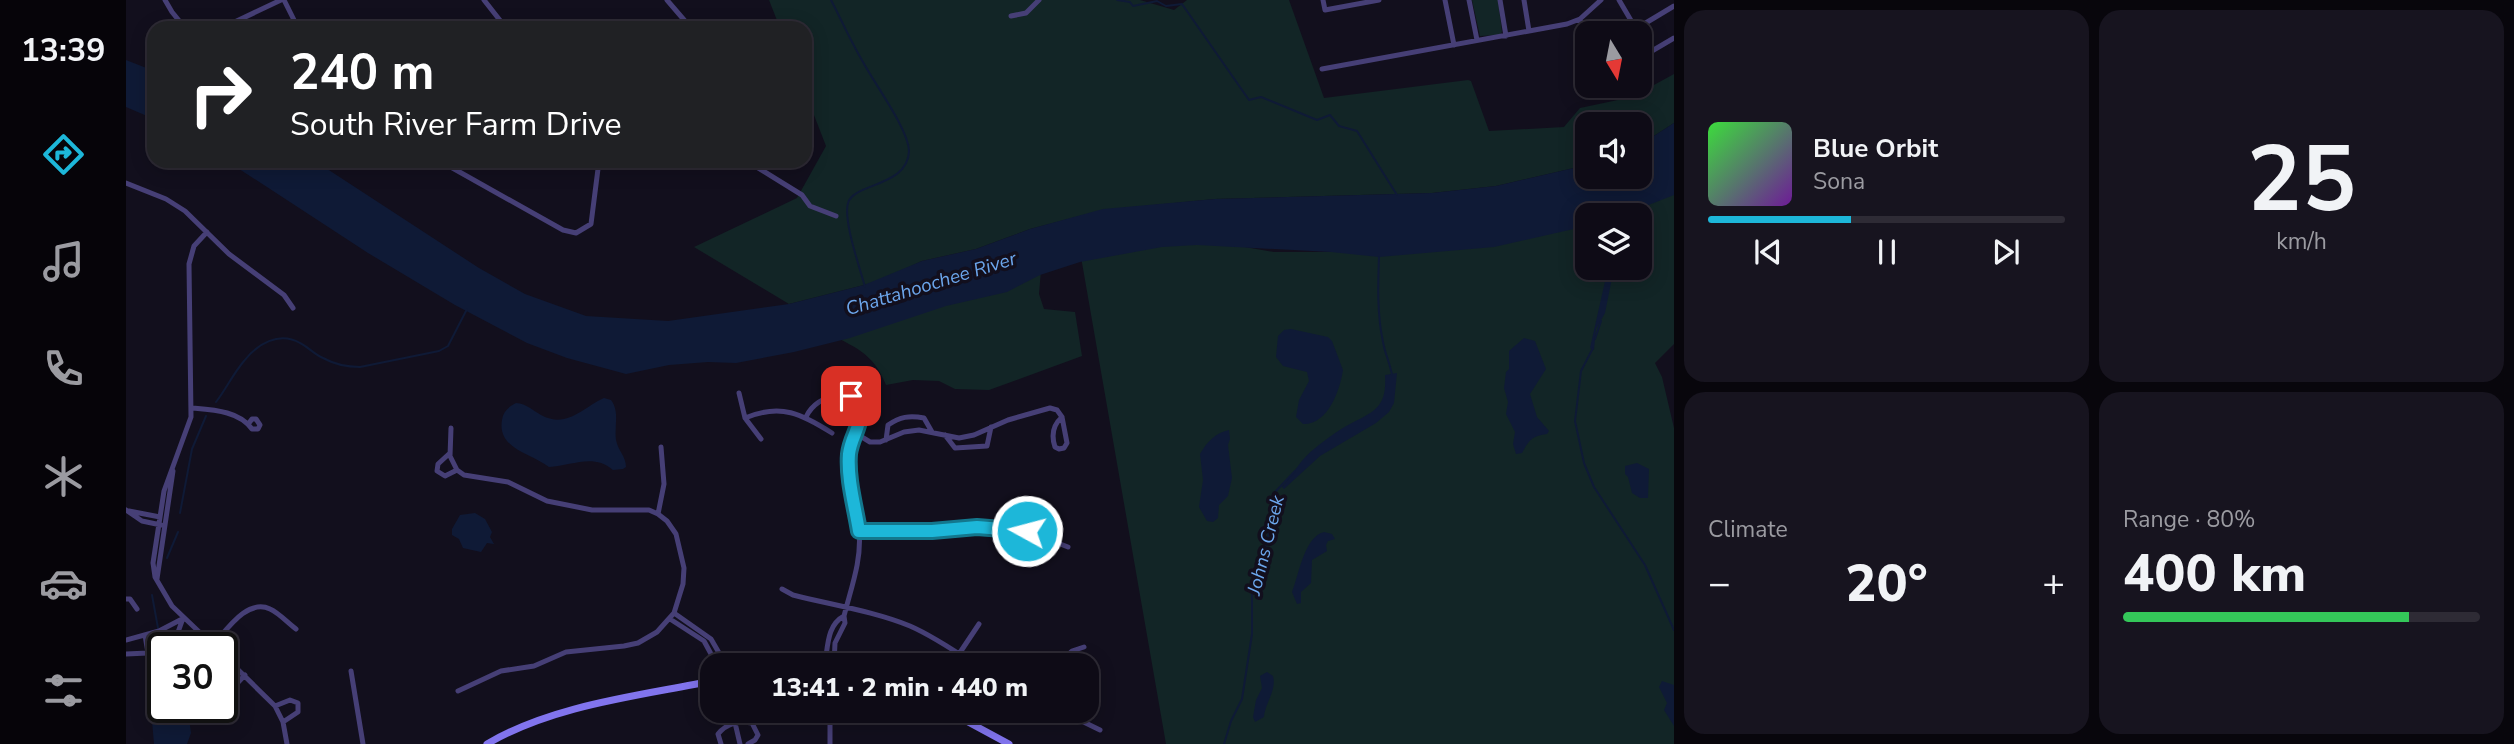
<!DOCTYPE html>
<meta charset="utf-8">
<style>
:root{--surface:#0e0b16;--page:#17141f;--text:#f1f3f6;--muted:#9b9ba1;--line:#2e2b35;--accent:#1db7d9}
body{margin:0;font-family:"Nunito Sans",sans-serif;background:var(--page);color:var(--text);height:100vh;display:flex;flex-direction:column;font-size:26px;white-space:nowrap}
*{box-sizing:border-box;margin:0}
p{font-size:23px;color:var(--muted)}
.icon{flex:none;width:38px;height:38px;fill:none;stroke:currentColor;stroke-width:2;stroke-linecap:round;stroke-linejoin:round}
.map{position:relative;flex:1;overflow:hidden}
.side{display:flex;flex-direction:column;gap:10px;padding:10px;background:#08060c;width:840px}
.side>*{flex:none}
.banner{position:absolute;left:21px;top:21px;width:665px;height:147px;border-radius:21px;box-shadow:0 4px 18px #0003,0 0 0 2px var(--line);background:#202124;color:#fff;overflow:hidden}
.needle{width:46px;rotate:170deg}
.buttons{position:absolute;left:1449px;top:21px;display:grid;gap:14px}
.buttons a{display:grid;place-items:center;width:77px;height:77px;border-radius:14px;background:var(--surface);box-shadow:0 4px 18px #0003,0 0 0 2px var(--line);font-size:35px}
.speed{position:absolute;left:21px;top:632px;display:flex;gap:14px;font-size:35px;font-weight:700;text-align:center}
.speed>*{display:grid;place-content:center;width:91px;height:91px;border-radius:50%;background:var(--surface);box-shadow:0 4px 18px #0003,0 0 0 2px var(--line);line-height:1}
.speed .limit{border:4px solid #111;border-radius:10px;background:#fff;color:#111}
.pin{position:absolute;display:grid;place-items:center;width:60px;height:60px;color:#fff;margin:-30px;border-radius:14px;box-shadow:0 4px 10px #0006}
.me{position:absolute;width:77px;margin:-38px;rotate:277deg;stroke-linejoin:round;filter:drop-shadow(0 0 5px #0008)}
.turn{display:flex;align-items:center;gap:24px;height:147px;padding:0 28px;font-size:32px}
.turn .icon{width:91px;height:91px;stroke-width:2.5}
.turn b{display:block;font-size:49px;line-height:60px}
.big{font-size:52px;font-weight:800;line-height:1.1}
.side .widget{flex:1;display:flex;flex-direction:column;justify-content:center;gap:10px;min-width:0;padding:0 24px;border-radius:21px;background:var(--page)}
.side .dial{align-items:center;gap:0}
.dial b{font-size:91px;line-height:1}
.song{display:flex;align-items:center;gap:21px}
.cover{width:84px;height:84px;border-radius:10px;background:linear-gradient(135deg,hsl(120 70% 55%),hsl(280 70% 35%))}
.played{height:7px;border-radius:4px;background:linear-gradient(90deg,var(--accent) 40%,var(--line) 40%)}
.keys{display:flex;justify-content:space-around;direction:ltr}
.heat{display:flex;justify-content:space-between;align-items:center;font-size:38px;direction:ltr}
.charge{height:10px;border-radius:5px;background:linear-gradient(90deg,#34c759 80%,var(--line) 0)}
.side .tiles{flex:1;display:grid;gap:10px;grid-template-columns:repeat(2,1fr)}
.trip{position:absolute;left:574px;top:653px;width:399px;height:70px;border-radius:21px;background:var(--surface);box-shadow:0 4px 18px #0003,0 0 0 2px var(--line);font-weight:800;line-height:70px;text-align:center}
main{display:flex;flex:1;min-height:0}
.tabs{display:flex;flex-direction:column;width:126px;justify-content:space-around;align-items:center;background:#060409;color:var(--muted)}
.tabs .icon{width:49px;height:49px}
.tabs .active{color:var(--accent)}
.tabs b{font-size:32px;color:var(--text)}
.map>svg:first-child{display:block}
</style>
<main>
<nav class="tabs">
<b>13:39</b>
<svg class="icon active" aria-label="directions" viewBox="0 0 24 24"><path d="M12 3l9 9-9 9-9-9zM9 14v-3h6M13 9l2 2-2 2"/></svg>
<svg class="icon" aria-label="music" viewBox="0 0 24 24"><path d="M9 18V5l10-2v13"/><circle cx="6" cy="18" r="3"/><circle cx="16" cy="16" r="3"/></svg>
<svg class="icon" aria-label="phone" viewBox="0 0 24 24"><path d="M5 4h4l2 5-3 2q2 4 5 5l2-3 5 2v4C11 20 4 13 5 4z"/></svg>
<svg class="icon" aria-label="climate" viewBox="0 0 24 24"><path d="M12 3v18M4 7l16 10M4 17L20 7"/></svg>
<svg class="icon" aria-label="car" viewBox="0 0 24 24"><path d="M5 17H2v-5l4-1 3-4h7l3 4 3 1v5h-3M9 17h6M6 11h13"/><circle cx="7" cy="17" r="2"/><circle cx="17" cy="17" r="2"/></svg>
<svg class="icon" aria-label="filters" viewBox="0 0 24 24"><path d="M4 7h16M4 17h16"/><circle cx="9" cy="7" r="2"/><circle cx="15" cy="17" r="2"/></svg>
</nav>
<div class="map">
<svg width="1548" height="744" viewBox="0 0 1548 744">
<rect width="100%" height="100%" fill="#120f1d"/>
<!-- green -->
<path fill="#122526" d="M643,0h371l34,10 13,-10h102l35,98 144,-18 3,1 18,50 75,-4 16,-19 52,-11 42,-23v49l-34,22v-21h-53v41l-91,21 -64,7 -217,6 -112,11 -73,19 -54,20 -54,12 -46,21 -87,22 -95,-57 103,-49 29,-52 -21,-54v-64h-25z
M1346,0h26l4,32 -3,3 -19,1z
M1548,184v160l-19,19 7,14 12,51v316h-508l-85,-487 106,-15 41,2 46,8h73l240,-32v48h53v-53h-38z
M915,270l-2,24 5,15 31,3 7,44 -93,34 -34,-1 -16,-8 -26,-1 -27,5c-13,-33 -31,-37 -61,-54z"/>
<!-- water -->
<path fill="#0f1a36" d="M0,60l28,11v48l-28,-12z
M1548,123v72l-51,20h-36v11l-93,21 -115,10 -48,-5 -134,-7 -35,2 -82,15 -40,13 -33,17 -61,14 -96,32 -56,14 -58,11 -28,-1 -39,3 -43,9 -59,-16 -40,-15 -72,-38 -87,-52 -141,-92h88l164,107 46,26 61,22 82,5 121,-17 75,-19 58,-24 54,-12 54,-20 73,-20 112,-10 217,-6 64,-7 91,-21v12h53v-32z
M1482,268h6l-9,45 -9,16 -2,21 -4,-2z
M1165,329l37,8 4,4 11,29c-3,20 -15,55 -40,54l-7,-7 3,-17 10,-19 -2,-9 -24,-6 -7,-9 2,-21 6,-6z
M1398,338l11,3 11,28 -16,25 7,23 12,14 -2,3c-15,2 -18,6 -25,19l-6,1 -3,-10 2,-12 -9,-18 2,-12 -4,-14 2,-16 3,-3v-18z
M1271,373l-3,30 -5,9 -13,11 -56,33 -36,33 -2,-2c10,-12 20,-29 32,-38 11,-9 24,-19 36,-25 25,-13 37,-17 35,-49z
M478,398l7,2c9,12 3,26 5,40 2,11 10,16 10,27l-3,2 -10,1c-20,-17 -41,-4 -64,-3 -18,-14 -52,-18 -47,-47 1,-8 6,-13 14,-17 11,1 16,7 25,12 26,14 41,-7 63,-17z
M1103,430l1,9 -2,6 4,33 -4,18 -9,9 -1,13 -5,4 -6,-1 -8,-14 4,-27 -3,-26c7,-12 15,-21 29,-24z
M1511,463l12,6 -1,29h-8l-8,-5 -4,-16 -3,-3v-8z
M349,513l10,6 7,13 -2,5 4,7 -7,-1 -6,9 -18,-4 -4,-9 -7,-4v-6l8,-14z
M1198,532l8,2 3,5 -7,2 -2,4 1,6 -15,9 -1,23 -10,9v11l-4,1 -5,-12c7,-17 12,-55 32,-60z
M1141,672l6,4c4,14 -8,27 -9,41l-9,5 -2,-5 3,-17 6,-12 -2,-12z
M1536,681l12,4v41l-10,-16 3,-7 -8,-16z
M28,708h18l16,3 3,22 -4,11h-33l-3,-35z"/>
<g fill="none" stroke-linecap="round" stroke-linejoin="round">
<!-- stream -->
<path stroke="#0f1a36" stroke-width="2" d="M705,0c11,21 20,42 32,62 11,21 46,68 46,89 -1,36 -56,32 -61,52 -5,18 12,65 17,84
M991,0l13,2 3,4 24,-5 9,5 16,-2 67,96 12,-3 56,23 13,-5 9,11 18,5 40,64
M1253,257c-1,28 -2,57 4,85 2,12 7,21 9,33
M1469,339l6,-18
M1467,348l-12,23 -6,50 9,42 10,24 51,78 29,65
M90,402c10,-13 17,-28 28,-41 13,-17 35,-30 56,-18 8,4 14,11 23,15 11,6 24,9 37,9l79,-16 9,-5 19,-37
M54,513l12,-64 14,-33
M41,558l11,-26
M26,595l6,33
M32,647l4,-12
M31,656c-5,19 -8,29 6,44
M1098,744l7,-23 11,-22 10,-65v-43l8,-21 11,-46 4,-32 20,-21"/>
<!-- minor -->
<path stroke="#463f76" stroke-width="5" d="M39,0l7,12 13,16
M158,0l14,28
M358,0l22,28
M541,0l24,28
M1197,0l2,10 54,-10
M1319,0l9,45
M1343,0l8,40
M1374,0l6,36
M1493,0l17,29
M885,16l15,-3 13,-13
M1454,19l7,15
M96,28l59,-28
M1403,31l38,-7 13,-5 21,-19
M1503,33l45,-27
M1514,58l34,-20
M1196,69l207,-38 -5,-31
M1455,88l6,-3
M314,161l123,69 13,3 15,-9 8,-63
M621,161l55,34 8,11 26,10
M0,183l40,16 19,12 44,43 55,41 9,13
M81,232l-13,14 -5,18 2,153 -27,74 -11,72 2,14 17,29 44,42
M613,393l6,25 16,21
M65,408c23,2 48,3 61,21h6l2,-4 -4,-6h-4l-3,4
M680,417c7,-15 22,-21 37,-23l11,5c14,24 -6,43 -5,68 0,21 8,42 10,64 3,29 -8,57 -15,85l1,7 -10,20 -1,21
M936,417l5,26 -3,5 -5,1 -4,-2c-4,-12 -2,-22 7,-30z
M619,418c36,-15 57,-4 87,15
M325,428l-1,28 7,14 7,5 44,7 39,19 45,9h57l9,4 9,7 9,13 8,34 -1,16 -9,29 -17,19 -19,11 -14,3 -58,6 -32,14 -33,5 -43,20
M731,434l13,8h10l24,-10 15,-2 40,8 15,-3 34,-15 42,-12 7,2 5,7
M819,435l10,13 32,-2 4,-19
M760,440l2,-15c12,-8 21,-10 36,-7l8,14
M324,453l-12,11 -1,7 8,5 12,-6
M0,510l16,11 19,4
M3,511l31,6
M532,514l6,-30 -3,-37
M733,531h73l45,-4h26l24,4 41,16
M31,579l16,-108
M656,589l11,6c39,10 80,16 117,31 23,10 45,25 66,39
M0,599h4l7,10
M548,613l37,26 15,26
M544,619l34,22 13,24
M19,635l3,18
M0,640l33,-9 25,-13
M87,645c13,-14 34,-47 57,-36 9,4 18,14 26,20
M39,648l12,-13 5,-14
M0,654l22,-1 15,-4
M96,654l53,52 8,16 4,22
M833,654l20,-30
M699,663c3,-17 2,-38 19,-47
M931,665l15,-14 12,-4
M225,671l12,73
M149,706l15,-6 8,3v9l-15,10
M606,710l8,34
M933,710l41,20
M97,713l6,-21 16,-17
M595,744l-3,-10c9,-11 20,-13 34,-11l6,12 -3,5 -7,4
M704,744v-25"/>
<!-- secondary -->
<path stroke="#8174ed" stroke-width="7" d="M652,665l26,-3 33,3
M820,710l63,34
M361,744c66,-39 151,-48 225,-63"/>
</g>
<g fill="none" stroke-linecap="round" stroke-linejoin="round">
<!-- route casing -->
<g stroke="#13778d" stroke-width="18">
<path id="route" d="M725,396c19,24 1,34 -2,58 -2,25 6,52 10,77h73l45,-4 50,4"/>
</g>
<!-- route -->
<use href="#route" stroke="#1db7d9" stroke-width="12"/>
</g>
<g text-anchor="middle" dominant-baseline="central" stroke-width="7" stroke-linejoin="round" paint-order="stroke">
<!-- water labels -->
<g font-size="19" font-style="italic" fill="#6ca6ec" stroke="#120f1d">
<text transform="translate(805 284) rotate(-17)">Chattahoochee River</text>
<text transform="translate(1140 545) rotate(-76)">Johns Creek</text>
</g>
</g>
</svg>
<div class="buttons">
<a><svg class="needle" viewBox="-14 -14 28 28"><path d="M0-13l5 13h-10z" fill="#e53935"/><path d="M0 13l5-13h-10z" fill="#9b9ba1"/></svg></a>
<a><svg class="icon" aria-label="sound" viewBox="0 0 24 24"><path d="M4 9h4l5-4v14l-5-4H4zM17 9q2 3 0 6"/></svg></a>
<a><svg class="icon" aria-label="layers" viewBox="0 0 24 24"><path d="M12 4l9 5-9 5-9-5zM3 14l9 5 9-5"/></svg></a>
</div>
<div class="speed"><div class="limit">30</div></div>
<div class="pin" style="left:725px;top:396px;background:#d93025"><svg class="icon" aria-label="arrive" viewBox="0 0 24 24"><path d="M6 21V4h12l-3 4 3 4H6"/></svg></div>
<svg class="me" style="left:901px;top:531px" viewBox="-20 -20 40 40"><circle r="17" fill="#1db7d9" stroke="#fff" stroke-width="3"/><path d="M0-11L8 9 0 5-8 9z" fill="#fff"/></svg>
<div class="trip">13:41 · 2 min · 440 m</div>
<div class="banner">
<div class="turn"><svg class="icon" aria-label="right" viewBox="0 0 24 24"><path d="M7 20v-9h11M14 6l5 5-5 5"/></svg><div><b>240 m</b>South River Farm Drive</div></div>
</div>
</div>
<section class="side">
<div class="tiles">
<div class="widget">
<div class="song"><i class="cover"></i><div><b>Blue Orbit</b><p>Sona</p></div></div>
<div class="played"></div>
<div class="keys"><svg class="icon" aria-label="previous" viewBox="0 0 24 24"><path d="M18 5L8 12l10 7zM5 5v14"/></svg><svg class="icon" aria-label="pause" viewBox="0 0 24 24"><path d="M8 5v14M16 5v14"/></svg><svg class="icon" aria-label="next" viewBox="0 0 24 24"><path d="M6 5l10 7-10 7zM19 5v14"/></svg></div>
</div>
<div class="widget dial"><b>25</b><p>km/h</p></div>
<div class="widget"><p>Climate</p>
<div class="heat"><a>−</a><b class="big">20°</b><a>+</a></div>
</div>
<div class="widget"><p>Range · 80%</p><b class="big">400 km</b><div class="charge"></div></div>
</div>
</section>
</main>
